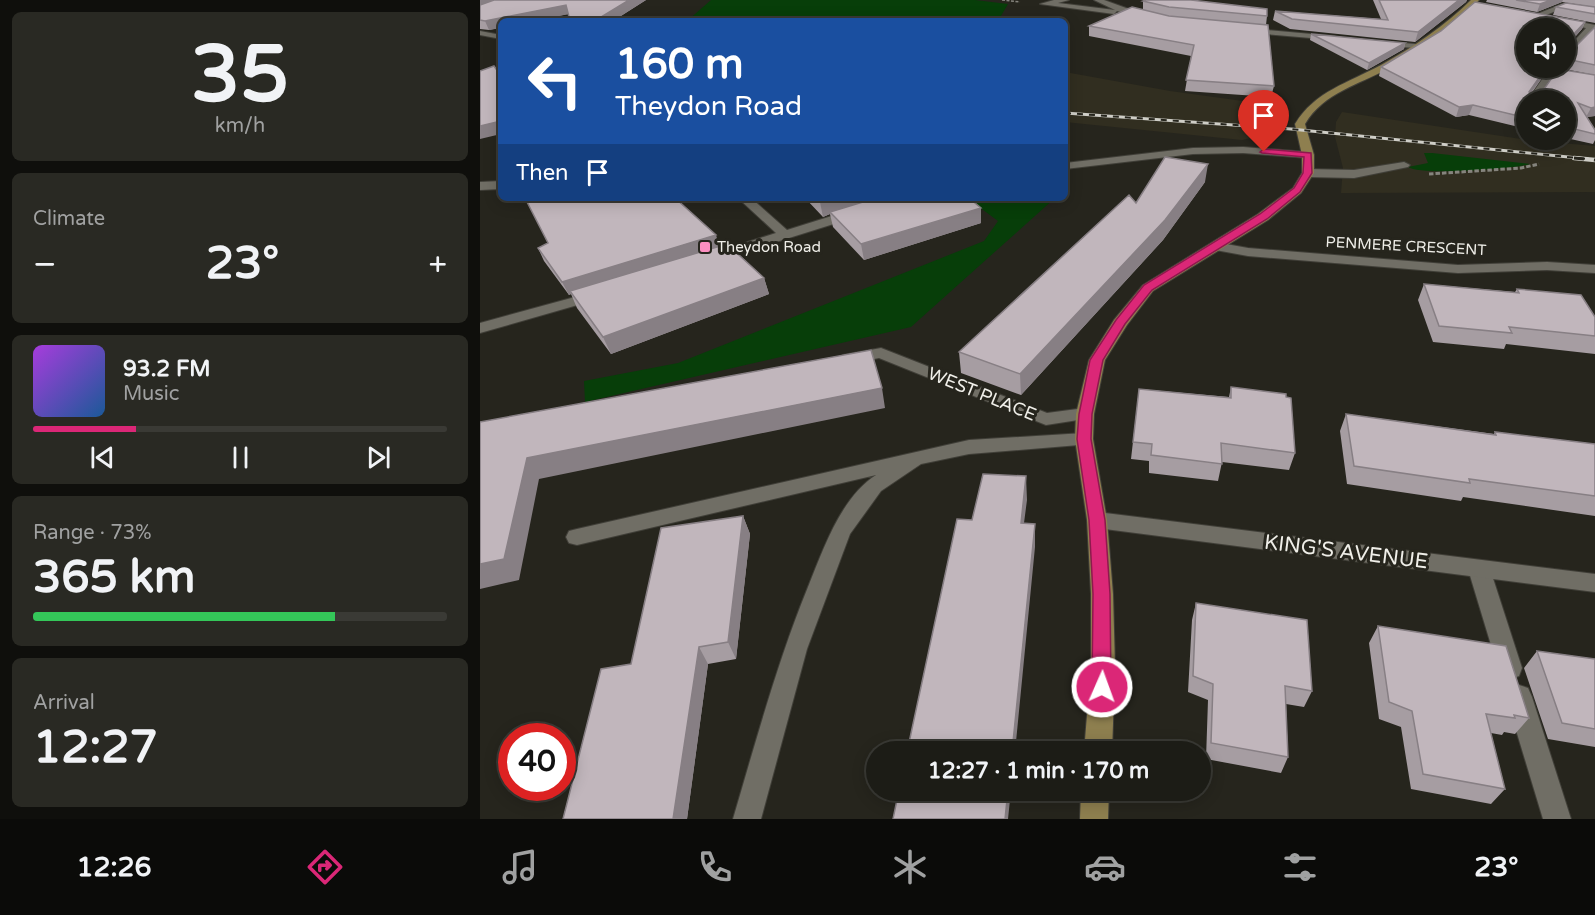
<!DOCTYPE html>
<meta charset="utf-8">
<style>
:root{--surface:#1c1c16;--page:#292923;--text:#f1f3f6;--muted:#a0a1a1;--line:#3a3a35;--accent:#db2777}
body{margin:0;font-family:"Varela Round",sans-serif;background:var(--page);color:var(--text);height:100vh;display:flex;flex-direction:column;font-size:22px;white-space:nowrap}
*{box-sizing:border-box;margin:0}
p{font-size:20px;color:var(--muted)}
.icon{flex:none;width:33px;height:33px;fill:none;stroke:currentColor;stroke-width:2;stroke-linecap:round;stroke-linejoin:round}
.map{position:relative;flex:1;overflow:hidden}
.sheet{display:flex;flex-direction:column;gap:12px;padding:12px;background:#0f0f0c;width:480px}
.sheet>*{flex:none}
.top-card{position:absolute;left:18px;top:18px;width:570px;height:183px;border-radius:9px;box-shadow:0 3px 15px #0003,0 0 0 2px var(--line);background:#1a4fa0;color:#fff;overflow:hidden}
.controls{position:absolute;left:1036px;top:18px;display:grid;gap:12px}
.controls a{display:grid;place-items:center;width:60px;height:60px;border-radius:50%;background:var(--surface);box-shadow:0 3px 15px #0003,0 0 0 2px var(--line);font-size:30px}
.speed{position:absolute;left:18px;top:723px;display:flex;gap:12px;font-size:30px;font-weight:700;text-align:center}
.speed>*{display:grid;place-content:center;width:78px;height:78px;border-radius:50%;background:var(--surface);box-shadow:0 3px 15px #0003,0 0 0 2px var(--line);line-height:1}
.speed .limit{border:9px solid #d22;background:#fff;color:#111}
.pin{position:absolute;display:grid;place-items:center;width:51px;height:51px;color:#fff;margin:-62px -26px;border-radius:50% 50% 50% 0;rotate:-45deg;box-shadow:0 0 6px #0007}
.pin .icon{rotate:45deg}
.me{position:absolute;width:66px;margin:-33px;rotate:2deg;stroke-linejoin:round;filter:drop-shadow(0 0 4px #0008)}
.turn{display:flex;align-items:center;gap:21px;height:126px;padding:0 18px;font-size:27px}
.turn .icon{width:78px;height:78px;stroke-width:2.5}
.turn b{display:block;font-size:42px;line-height:51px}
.then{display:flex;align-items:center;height:57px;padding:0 18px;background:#0003;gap:12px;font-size:22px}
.big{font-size:45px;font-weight:800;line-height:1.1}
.sheet .widget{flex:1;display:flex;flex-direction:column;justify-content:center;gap:9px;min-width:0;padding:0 21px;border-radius:9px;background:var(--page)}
.sheet .dial{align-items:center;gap:0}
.dial b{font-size:78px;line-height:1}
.song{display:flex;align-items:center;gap:18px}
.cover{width:72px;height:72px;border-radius:9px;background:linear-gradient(135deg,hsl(280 70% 55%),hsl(210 70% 35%))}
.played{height:6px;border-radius:3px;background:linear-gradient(90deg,var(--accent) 25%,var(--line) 25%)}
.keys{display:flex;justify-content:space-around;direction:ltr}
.heat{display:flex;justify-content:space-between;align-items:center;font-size:33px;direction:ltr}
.charge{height:9px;border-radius:4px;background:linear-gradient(90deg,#34c759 73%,var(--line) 0)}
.trip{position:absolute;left:386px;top:741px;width:345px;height:60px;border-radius:30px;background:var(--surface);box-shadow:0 3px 15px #0003,0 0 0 2px var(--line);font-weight:800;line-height:60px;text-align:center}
.menu{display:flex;height:96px;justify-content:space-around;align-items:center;background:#0b0b09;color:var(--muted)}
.menu .icon{width:42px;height:42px}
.menu .current{color:var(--accent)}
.menu b{font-size:27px;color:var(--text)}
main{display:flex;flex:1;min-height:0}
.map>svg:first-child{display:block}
</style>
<main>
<section class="sheet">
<div class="widget dial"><b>35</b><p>km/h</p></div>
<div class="widget"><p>Climate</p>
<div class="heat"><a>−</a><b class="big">23°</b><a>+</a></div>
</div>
<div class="widget">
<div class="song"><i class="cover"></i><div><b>93.2 FM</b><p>Music</p></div></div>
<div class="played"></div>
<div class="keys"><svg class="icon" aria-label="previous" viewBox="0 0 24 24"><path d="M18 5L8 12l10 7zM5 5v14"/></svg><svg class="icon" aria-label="pause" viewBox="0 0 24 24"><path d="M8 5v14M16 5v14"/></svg><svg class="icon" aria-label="next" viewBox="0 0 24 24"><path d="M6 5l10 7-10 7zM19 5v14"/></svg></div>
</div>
<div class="widget"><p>Range · 73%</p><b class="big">365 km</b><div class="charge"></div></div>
<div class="widget"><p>Arrival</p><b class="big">12:27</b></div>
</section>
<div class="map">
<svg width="1115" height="819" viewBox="0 0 1115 819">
<rect width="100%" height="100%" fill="#26251d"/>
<!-- built -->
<path fill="#312e20" d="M585,72l105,19 116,16 -16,27 -28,6 -177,-18z
M862,112l186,28 67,6v46l-254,1 2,-25 -8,-31 1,-15z"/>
<!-- green -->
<path fill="#073e09" d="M231,0h264l33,4 -10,17h-311z
M944,153h8l98,11c-18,5 -109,12 -122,3l20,-4z
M487,198h88l-144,129 -326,75 -1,-21 94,-18 306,-122 14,-20z"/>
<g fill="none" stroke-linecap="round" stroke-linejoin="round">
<!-- lane casing -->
<g stroke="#403f38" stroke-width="2">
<path id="lane" d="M1082,4l33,5v4l-32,-5 -24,10 -7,-2z
M924,162l6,3 -2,2 -54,11 -46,-1 -6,-4 6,-4 46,1z
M999,560l8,3 3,6 32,99 -3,8 -9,3 -9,-3 -3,-8 -30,-99 3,-6z
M1039,685l9,3 4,9 39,122h-28l-37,-122 4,-9z"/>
</g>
<!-- street casing -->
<g stroke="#403f38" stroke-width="2">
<path id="street" d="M574,0h15l-11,3 57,7 -21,-10h10l47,17 -4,2 -30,-8 -3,3 -74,-10z
M1081,18l34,7v4l-29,29v-8l20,-22 -28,-6v-4z
M765,28l89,8 4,2 -4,2 -92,-8v-4z
M0,31l21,4v4l-21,-4z
M900,41l35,3 4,2 -4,2 -38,-3v-4z
M1070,68l45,9v6l-42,-8 -17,25 -9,1z
M763,147l65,5 6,3 -6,3 -65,-5 -50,1 -128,15v-6l128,-15z
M21,181v8l-21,1v-8z
M258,198h13l36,32 67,-21 6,4 -1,3 -143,45h-10l-2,-3 2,-3 70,-22z
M735,242l33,6 210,17 89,-3 48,3v8l-48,-3 -89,3 -210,-17 -38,-7 -2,-3z
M117,291l5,1 2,3 -2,3 -122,35v-10z
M401,348l166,65 38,-5 6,2 3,4 -3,4 -45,7 -167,-67 -30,6 -8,-5 2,-4z
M604,433l7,1 2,5 -2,5 -122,10 -48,10 -40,27 -31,43 -43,115 -46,170h-28c23,-78 44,-156 75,-232 15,-37 33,-90 68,-112l-299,70 -8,-2 -3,-6 3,-6 8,-2 392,-89z
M617,512l498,62v18l-498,-64 -7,-2 -3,-6 3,-6z"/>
</g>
<!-- secondary casing -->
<g stroke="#403f38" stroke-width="2">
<path id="secondary" d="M991,0h8c-24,28 -58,49 -90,68 -30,17 -65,24 -84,56l9,31v18l-13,20 -33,27 -115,71 -26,34 -22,35 -11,54 -1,25 14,81 6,74 2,72 -3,86h-28l7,-86v-72l-4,-74 -12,-81 1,-25 13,-54 25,-40 29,-35 115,-71 35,-26 9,-15v-18l-7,-31c20,-33 53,-41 86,-59 32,-18 64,-39 90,-65z
M601,790h28l-1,29h-28z"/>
</g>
<!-- path-far1 -->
<path stroke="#85847d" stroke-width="1.5" stroke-dasharray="3 1.5" stroke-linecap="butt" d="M522,0l18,2"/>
<!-- path -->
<path stroke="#85847d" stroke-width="3" stroke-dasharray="4.5 2" stroke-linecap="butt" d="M949,174l92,-6 18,-4"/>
<!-- lane -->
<use href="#lane" fill="#706e65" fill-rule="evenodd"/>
<!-- street -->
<use href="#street" fill="#706e65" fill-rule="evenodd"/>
<!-- secondary -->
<use href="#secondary" fill="#8e7f4f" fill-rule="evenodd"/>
<!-- rail-far1 casing -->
<g stroke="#cfcec7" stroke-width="3">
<path id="rail-far1" d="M585,113l226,16 297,30"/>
</g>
<!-- rail casing -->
<g stroke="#cfcec7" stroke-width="4.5">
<path id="rail" d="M1094,158l21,2"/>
</g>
<!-- rail-far1 -->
<use href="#rail-far1" stroke="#26251d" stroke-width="2" stroke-dasharray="6" stroke-linecap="butt"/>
<!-- rail -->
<use href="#rail" stroke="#26251d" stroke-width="3" stroke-dasharray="10" stroke-linecap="butt"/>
</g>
<!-- wall -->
<path fill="#a69da2" d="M0,0h166l-33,21h-43l-2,-7 -79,16 -9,-1z
M893,0h94l-1,2 -51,40 -125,-13 -17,-9 2,-9 106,8z
M1007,0h108v7l-33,-5 -25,10 -51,-10z
M663,1l124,15 -1,9 8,61 -3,11 -86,-6 6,-35 -102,-20v-10l54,-16z
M995,2l110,20 -3,7 -14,16 -1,5 3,2 25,-25v48l-36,-7h7v-40h-39v40h22l-18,26 11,-2 16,-23 37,6v41l-8,1 8,13v10l-2,4 -27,-6v-38h-39v29l-58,-14 -13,2 -77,-41 2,-9 60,-36z
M1076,7h39v16l-42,-8z
M831,34l94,9 -1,6 -37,21 -57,-30z
M725,182l-42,58 -142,155 -60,-22 -2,-21 177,-149z
M325,198h164l12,10v15l-117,37 -31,-33 -3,-13 -7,3z
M239,246l45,32 5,16 -158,60 -34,-46 -6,-14 -2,1 -25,-34 -6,-13z
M944,284l91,8 2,-3 78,47v18l-89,-10 -2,5 -71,-7 -15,-42z
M751,387l64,66 -6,17 -67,-8 -4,19 -69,-8v-12l-18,-2 8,-70 90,8z
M866,414l148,20 1,-2 100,12v72l-132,-19 -2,4 -114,-17 -7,-53z
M263,516l7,18 -14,125 -28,5 -21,155h-124l68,-155z
M716,603l116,88 -8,16 -18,-3 2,53 -7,16 -75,-14 2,-59 -20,-8 4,-72z
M898,626l151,92 -14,16 -11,-2 -2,3 -11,-2 14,56 -14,15 -80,-15 -10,-62 -22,-8 -10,-76z
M1057,651l58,8v88l-47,-8 -24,-71z"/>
<!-- shaded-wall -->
<path fill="#877f84" d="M0,0h18l-18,7z
M149,0h17l-33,21h-21z
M979,0h8l-1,2 -51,40 3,-10z
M1071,0h12l-1,2 -25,10 3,-8z
M86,5l3,9 -35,7h-33v7l-12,2 -4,-9z
M1105,22l-3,7 -16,18 2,-7z
M925,43l-1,6 -37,21 2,-7z
M1066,68h3l-24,33 4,-9z
M993,105l-4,10 -13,2 3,-10z
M1115,107v9l-9,1 5,-9z
M21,121v13l-21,5v-13z
M728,164l-3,18 -42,58 -142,155 -1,-21z
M353,198h50l-53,14v2l-7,3 -3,-15z
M501,208v15l-117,37 -3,-16z
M236,235l4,13 -150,43 1,3 -2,1 -7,-13z
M284,278l5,16 -158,60 -8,-17z
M402,388l3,20 -346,71 -20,101 -39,9v-25l47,-106z
M546,476l1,24 -6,46v-23z
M263,516l7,18 -14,125 -8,-17z
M555,524v23l-20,205h-3z
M219,647l9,17 -21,155h-14z
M528,790h3l-3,29h-3z"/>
<!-- building -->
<path fill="#c1b6bc" stroke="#877f84" stroke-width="1.5" d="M14,0h135l-31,19 -6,2h-22l-4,-16 -81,16 -5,-1v-15z
M666,0h45l76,9v7l-98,-9 -26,-6z
M899,0h80l-41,32 -126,-13 -17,-8 113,9z
M1036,0h35l-11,4z
M995,2l110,20 -17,18 -1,10 3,2 25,-25v38l-29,-6v-31h-39v40h19l-17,24 2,2 11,-2 16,-23 37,6v32l-4,1 -13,-5 17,27v4l-29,-7v-27h-39v18l-54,-13 -14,2 -78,-40 60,-36z
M1086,3l29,4v7l-39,-7z
M652,7l37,9 99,9 6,61 -88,-6 8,-35 -105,-19z
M831,34l94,9 -36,20z
M14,66l7,10v45l-21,5v-55z
M685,157l43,7 -43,56 -145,154 -61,-22 170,-157 7,8z
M45,198h150l41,37 -154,47 -24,-34 10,-5z
M336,198h17l-13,4z
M396,198h93l12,10 -120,36 -31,-32z
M247,244l37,34 -161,59 -33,-46z
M944,284l95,9 -2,-4 64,6 14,22v19l-86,-9 3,6 -73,-7z
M391,350l11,38 -355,70 -23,101 -24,5v-142z
M751,387l55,7v3l5,1 4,55 -74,-10 1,21 -71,-9 1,-11 -19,-2 6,-53 92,9z
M866,414l150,21 -1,-3 100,12v52l-126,-17 1,4 -116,-17z
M503,474l43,2 -5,47 14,1 -23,228h-105l50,-233 15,1z
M263,516l-15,126 -29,5 -26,172h-110l38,-150 30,-5 30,-136z
M716,603l111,17 5,71 -27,-5 3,71 -77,-14 2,-59 -20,-8z
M898,626l128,20 23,72 -15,-3 1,3 -29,-4 19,75 -82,-15 -11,-63 -23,-9z
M1057,651l58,8v70l-33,-6z
M419,790h109l-3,29h-112z"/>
<!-- route -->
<path fill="#db2777" stroke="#8e194d" stroke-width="1.5" d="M784,149l47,4 1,20 -12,19 -33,27 -115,71 -27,34 -22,36 -11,54 -1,25 14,81 5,74 1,93 -2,7 -7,2 -7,-2 -3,-7 1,-93 -4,-74 -12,-81 2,-25 11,-54 26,-40 28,-35 116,-71 34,-26 9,-15 1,-16 -42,-4 -2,-1z"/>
<!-- markers -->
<rect fill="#fc8fc1" stroke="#26251d" stroke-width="2" x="219" y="241" width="12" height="12" rx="3"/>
<g text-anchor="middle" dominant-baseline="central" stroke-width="6" stroke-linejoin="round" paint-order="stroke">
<!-- far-street labels -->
<g font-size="15" fill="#efeee8" stroke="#26251d">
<text transform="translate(926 246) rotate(3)">PENMERE CRESCENT</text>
</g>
<!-- far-poi labels -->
<g font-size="15" fill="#efeee8" stroke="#26251d" text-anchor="start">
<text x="237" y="247">Theydon Road</text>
</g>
<!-- street labels -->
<g font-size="18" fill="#efeee8" stroke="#26251d">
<text transform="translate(502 394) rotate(22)">WEST PLACE</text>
</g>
<!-- near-street labels -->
<g font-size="21" fill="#efeee8" stroke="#26251d">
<text transform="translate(866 552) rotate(7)">KING'S AVENUE</text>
</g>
</g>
</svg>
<div class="controls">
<a><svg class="icon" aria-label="sound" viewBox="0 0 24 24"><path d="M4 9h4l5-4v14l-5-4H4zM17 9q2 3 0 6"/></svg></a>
<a><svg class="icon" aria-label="layers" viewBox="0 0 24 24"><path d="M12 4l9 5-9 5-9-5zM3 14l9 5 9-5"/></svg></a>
</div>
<div class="speed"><div class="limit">40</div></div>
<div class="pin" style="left:784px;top:152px;background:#d93025"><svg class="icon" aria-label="arrive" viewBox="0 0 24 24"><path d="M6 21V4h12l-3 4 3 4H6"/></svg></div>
<svg class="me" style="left:622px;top:687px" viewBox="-20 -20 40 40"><circle r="17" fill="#db2777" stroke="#fff" stroke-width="3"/><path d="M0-11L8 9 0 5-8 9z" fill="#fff"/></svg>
<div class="trip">12:27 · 1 min · 170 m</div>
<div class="top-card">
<div class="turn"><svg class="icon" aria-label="left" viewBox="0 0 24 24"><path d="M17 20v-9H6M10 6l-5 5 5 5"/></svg><div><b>160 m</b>Theydon Road</div></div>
<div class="then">Then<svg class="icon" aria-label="arrive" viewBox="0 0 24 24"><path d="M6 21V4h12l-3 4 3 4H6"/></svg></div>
</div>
</div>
</main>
<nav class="menu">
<b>12:26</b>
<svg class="icon current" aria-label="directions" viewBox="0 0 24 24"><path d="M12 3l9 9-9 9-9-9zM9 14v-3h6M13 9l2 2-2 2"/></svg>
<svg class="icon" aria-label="music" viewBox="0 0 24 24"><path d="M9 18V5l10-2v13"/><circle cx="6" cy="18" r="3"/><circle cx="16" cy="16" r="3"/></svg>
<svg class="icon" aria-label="phone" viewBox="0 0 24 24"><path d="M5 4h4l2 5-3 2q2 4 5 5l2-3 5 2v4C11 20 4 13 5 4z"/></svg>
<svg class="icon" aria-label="climate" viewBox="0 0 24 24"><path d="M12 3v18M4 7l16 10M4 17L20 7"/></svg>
<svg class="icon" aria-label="car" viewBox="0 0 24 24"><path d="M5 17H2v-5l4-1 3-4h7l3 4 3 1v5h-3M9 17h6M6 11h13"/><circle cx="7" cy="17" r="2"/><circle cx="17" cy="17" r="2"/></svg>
<svg class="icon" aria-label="filters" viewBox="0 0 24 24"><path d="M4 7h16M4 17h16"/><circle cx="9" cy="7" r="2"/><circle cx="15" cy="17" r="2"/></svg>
<b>23°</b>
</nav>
